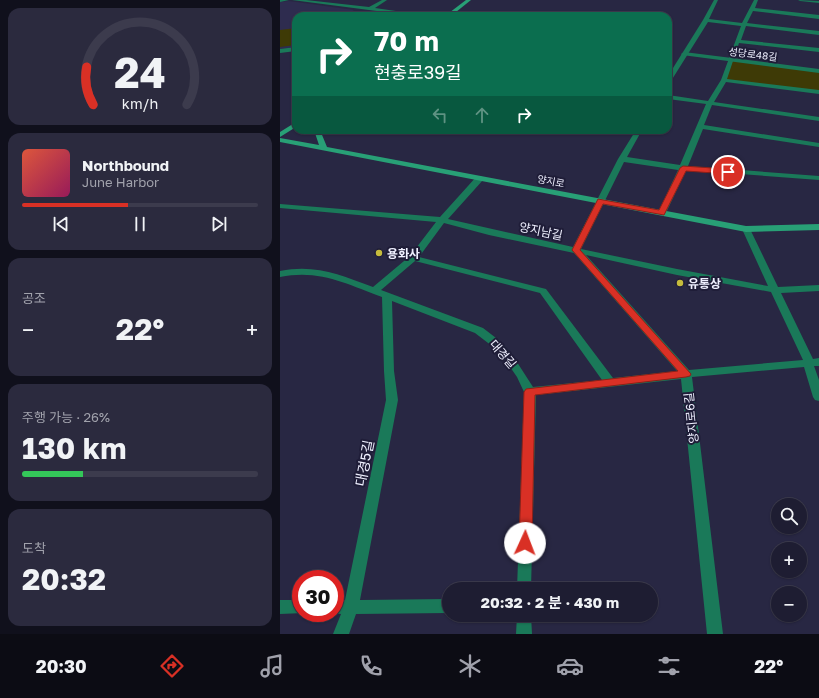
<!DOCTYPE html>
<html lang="ko">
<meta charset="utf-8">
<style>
:root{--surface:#1e1d32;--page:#2b2a3e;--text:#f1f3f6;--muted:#a1a2ac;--line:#3c3b4d;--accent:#d93025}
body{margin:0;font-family:"Golos Text","Noto Sans KR",sans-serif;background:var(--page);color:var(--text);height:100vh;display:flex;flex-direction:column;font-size:15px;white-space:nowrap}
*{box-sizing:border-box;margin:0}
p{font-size:13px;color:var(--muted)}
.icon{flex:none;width:22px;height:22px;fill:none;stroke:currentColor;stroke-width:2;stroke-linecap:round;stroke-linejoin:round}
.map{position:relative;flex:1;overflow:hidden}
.sheet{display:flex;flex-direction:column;gap:8px;padding:8px;background:#10101c;width:280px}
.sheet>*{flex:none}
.top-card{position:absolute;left:12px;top:12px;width:380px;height:122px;border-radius:12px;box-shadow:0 1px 3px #0004,0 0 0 1px var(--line);background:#0b6e4f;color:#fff;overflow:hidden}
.controls{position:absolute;left:491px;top:498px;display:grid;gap:8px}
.controls a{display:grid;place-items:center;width:36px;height:36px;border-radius:50%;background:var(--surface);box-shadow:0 1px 3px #0004,0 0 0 1px var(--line);font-size:20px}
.speed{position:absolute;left:12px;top:570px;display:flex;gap:8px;font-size:20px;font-weight:700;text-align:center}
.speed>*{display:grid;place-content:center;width:52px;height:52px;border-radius:50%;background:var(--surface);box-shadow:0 1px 3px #0004,0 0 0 1px var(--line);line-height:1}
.speed .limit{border:6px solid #d22;background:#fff;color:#111}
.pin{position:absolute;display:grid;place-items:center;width:34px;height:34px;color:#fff;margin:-17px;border:2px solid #fff;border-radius:50%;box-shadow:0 1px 4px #0007}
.me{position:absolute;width:44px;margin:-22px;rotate:2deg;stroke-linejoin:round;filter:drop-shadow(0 0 3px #0008)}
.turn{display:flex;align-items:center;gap:14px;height:84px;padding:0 16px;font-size:18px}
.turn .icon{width:52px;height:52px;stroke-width:2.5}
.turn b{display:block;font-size:28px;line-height:34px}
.lanes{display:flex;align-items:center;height:38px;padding:0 16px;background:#0003;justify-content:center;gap:20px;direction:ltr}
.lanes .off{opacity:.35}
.big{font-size:30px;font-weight:700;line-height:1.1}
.sheet .card{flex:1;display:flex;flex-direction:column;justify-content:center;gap:6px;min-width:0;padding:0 14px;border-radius:12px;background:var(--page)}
.sheet .dial{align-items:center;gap:0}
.dial svg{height:104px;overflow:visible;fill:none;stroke:var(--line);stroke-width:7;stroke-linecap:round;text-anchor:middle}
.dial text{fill:var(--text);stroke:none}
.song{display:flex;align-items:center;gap:12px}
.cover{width:48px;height:48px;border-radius:6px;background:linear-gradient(135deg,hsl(10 70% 55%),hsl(330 70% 35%))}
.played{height:4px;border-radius:2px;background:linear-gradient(90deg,var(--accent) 45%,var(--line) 45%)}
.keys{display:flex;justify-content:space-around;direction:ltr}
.heat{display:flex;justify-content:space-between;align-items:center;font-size:22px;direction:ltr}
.charge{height:6px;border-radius:3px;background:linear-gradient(90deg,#34c759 26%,var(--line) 0)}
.trip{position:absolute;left:162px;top:582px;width:216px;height:40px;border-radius:20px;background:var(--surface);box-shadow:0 1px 3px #0004,0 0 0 1px var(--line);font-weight:700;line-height:40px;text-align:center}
.dock{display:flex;height:64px;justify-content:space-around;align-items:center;background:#0c0c14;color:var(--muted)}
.dock .icon{width:28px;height:28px}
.dock .current{color:var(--accent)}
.dock b{font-size:18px;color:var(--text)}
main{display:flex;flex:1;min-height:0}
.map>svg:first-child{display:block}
</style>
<main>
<section class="sheet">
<div class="card dial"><svg viewBox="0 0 100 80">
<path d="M14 69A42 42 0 1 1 86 69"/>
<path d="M14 69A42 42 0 0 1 9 40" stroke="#d93025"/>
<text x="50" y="56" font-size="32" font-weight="700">24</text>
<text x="50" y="72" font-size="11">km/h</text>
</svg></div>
<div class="card">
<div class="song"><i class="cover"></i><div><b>Northbound</b><p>June Harbor</p></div></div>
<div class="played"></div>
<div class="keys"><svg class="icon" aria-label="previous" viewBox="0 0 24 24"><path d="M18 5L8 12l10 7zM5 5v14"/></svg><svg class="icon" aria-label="pause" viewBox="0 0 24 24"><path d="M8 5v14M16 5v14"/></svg><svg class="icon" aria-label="next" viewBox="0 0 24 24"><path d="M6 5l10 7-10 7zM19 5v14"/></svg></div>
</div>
<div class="card"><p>공조</p>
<div class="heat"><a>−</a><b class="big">22°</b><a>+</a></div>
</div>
<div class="card"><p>주행 가능 · 26%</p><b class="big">130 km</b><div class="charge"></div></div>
<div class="card"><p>도착</p><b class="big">20:32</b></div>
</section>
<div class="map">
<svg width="539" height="634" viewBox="0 0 539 634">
<rect width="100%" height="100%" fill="#282743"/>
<!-- built -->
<path fill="#2e2c4f" d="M9,1l65,9 -5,4 18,2h-71v31l-16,2v-47z"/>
<!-- green -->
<path fill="#3e3a06" d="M16,28v17l-16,2v-17z
M450,60l89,11v21l-95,-12z"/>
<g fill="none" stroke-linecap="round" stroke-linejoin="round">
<!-- minor -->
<path fill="#1a7959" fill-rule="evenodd" d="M0,0h9l-9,2z
M12,0h14l63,7 13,-7h5l-12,8 56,8h-16z
M434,0h4l-9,19 33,4 12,-23h4l-3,8 64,7v4l-66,-8 -6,12 72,8v4l-73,-9 -5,14 78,8v4l-80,-9 -12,36 92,11v4l-93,-12 -12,20 105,15v4l-107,-16 -8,20 115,18v4l-116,-18 -15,37 131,10v4l-133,-10 -20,43 -4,2 -4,-2 20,-43 -54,-8 -43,87 96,20 91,17 -26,-57 4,-3 4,3 28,58 41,-2v6l-38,2 32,66 6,-1v8h-5l5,14v21l-4,-1 -2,-3 -9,-30 -112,10 31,257h-16l-26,-255 -145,16 -5,194h-14l7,-197 -7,-15 -11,-16 -14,-15 -17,-13 -83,-32 2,70 4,29 -38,200 89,-1v14l-93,1 -7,20h-16l8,-20 -9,-1h3v-13h10l41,-200 -2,-29 -2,-74c-36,-13 -62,-28 -102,-20v-6c36,-7 60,4 93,16l37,-31 26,-34 -156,-14v-4l160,13 37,-41h3l4,2 -1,2 -35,39 125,28 45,-88 18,-29h6l-15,27 53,8 26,-61 -38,-5v-4l40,6 13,-21 20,-54 -33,-4 -37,59 -3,2v-7l35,-56zM164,223l45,12 85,18 103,118 -64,7 -67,-89 -127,-32zM306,255l91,20 94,17 32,68 -114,10zM135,261l125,32 62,87 -69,7 -20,-31 -13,-15 -17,-13 -102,-38z
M518,0l21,1v2l-19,-2z
M16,47v4l-16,2v-4z
M0,600h21v13h3l-24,1z
M237,615h14l1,19h-16z"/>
<!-- tertiary -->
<path fill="#1a7959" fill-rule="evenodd" d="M404,52l135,17v4l-137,-18 -1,-1z"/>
<!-- secondary -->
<path fill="#28a076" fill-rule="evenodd" d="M186,0h5l-20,16h-6z
M16,122v5l-16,10v-5z
M34,130h6l7,17 419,79 73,-2v6l-73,2 -466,-90v-4l39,7z"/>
</g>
<!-- route -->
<path fill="#d93025" stroke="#8d1f18" d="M403,166l45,3 4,3 -4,2 -42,-3 -22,44 -61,-11 -23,46 111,124 -1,2 -4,1 -151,18 -3,148 -2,4 -5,2 -4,-2 -2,-4 5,-151 2,-3 152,-18 -106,-121 26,-51 61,11 21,-42z"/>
<!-- markers -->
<g fill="#c6bc3c" stroke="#1f1d38" stroke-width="1.5">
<circle cx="99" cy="253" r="4"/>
<circle cx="400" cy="283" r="4"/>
</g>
<g text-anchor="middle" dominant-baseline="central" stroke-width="4" stroke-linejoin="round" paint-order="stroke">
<!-- far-street labels -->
<g font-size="10" fill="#eff0ff" stroke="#1f1d38">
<text transform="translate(473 54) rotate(7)">성당로48길</text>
<text transform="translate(271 181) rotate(11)">양지로</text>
</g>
<!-- street labels -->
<g font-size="12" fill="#eff0ff" stroke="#1f1d38">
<text transform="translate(261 231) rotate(12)">양지남길</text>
<text transform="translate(223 354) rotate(49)">대경길</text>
<text transform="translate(411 418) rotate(-96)">양지로6길</text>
</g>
<!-- poi labels -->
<g font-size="12" font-weight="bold" fill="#eff0ff" stroke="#1f1d38" text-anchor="start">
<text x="107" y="253">용화사</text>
<text x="408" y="283">유통상</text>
</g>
<!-- near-street labels -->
<g font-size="14" fill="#eff0ff" stroke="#1f1d38">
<text transform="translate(84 463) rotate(-79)">대경5길</text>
</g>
</g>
</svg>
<div class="controls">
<a><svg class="icon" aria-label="search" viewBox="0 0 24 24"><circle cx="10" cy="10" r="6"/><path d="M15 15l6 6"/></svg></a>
<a>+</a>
<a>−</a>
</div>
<div class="speed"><div class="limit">30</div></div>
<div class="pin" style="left:448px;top:172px;background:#d93025"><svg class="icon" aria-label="arrive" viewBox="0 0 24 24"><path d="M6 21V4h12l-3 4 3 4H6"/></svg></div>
<svg class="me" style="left:245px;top:543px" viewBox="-20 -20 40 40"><circle r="19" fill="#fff"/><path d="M0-13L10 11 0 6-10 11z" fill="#d93025"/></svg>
<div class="trip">20:32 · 2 분 · 430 m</div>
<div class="top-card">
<div class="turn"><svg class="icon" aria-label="right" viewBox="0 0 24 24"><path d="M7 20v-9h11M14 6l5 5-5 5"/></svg><div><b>70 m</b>현충로39길</div></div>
<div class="lanes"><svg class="icon off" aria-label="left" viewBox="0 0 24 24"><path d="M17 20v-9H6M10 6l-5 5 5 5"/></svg><svg class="icon off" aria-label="ahead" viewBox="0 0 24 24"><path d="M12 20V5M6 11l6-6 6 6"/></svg><svg class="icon" aria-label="right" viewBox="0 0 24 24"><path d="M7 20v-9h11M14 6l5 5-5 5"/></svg></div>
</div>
</div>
</main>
<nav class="dock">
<b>20:30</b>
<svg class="icon current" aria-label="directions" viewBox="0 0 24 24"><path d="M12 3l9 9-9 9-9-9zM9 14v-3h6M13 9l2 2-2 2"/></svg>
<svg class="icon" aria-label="music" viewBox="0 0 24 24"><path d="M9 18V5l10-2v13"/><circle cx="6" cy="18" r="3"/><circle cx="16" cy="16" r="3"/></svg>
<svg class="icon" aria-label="phone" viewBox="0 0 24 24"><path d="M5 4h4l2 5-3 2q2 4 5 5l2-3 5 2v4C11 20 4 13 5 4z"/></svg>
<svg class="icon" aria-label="climate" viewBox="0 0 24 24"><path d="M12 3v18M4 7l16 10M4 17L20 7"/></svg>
<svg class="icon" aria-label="car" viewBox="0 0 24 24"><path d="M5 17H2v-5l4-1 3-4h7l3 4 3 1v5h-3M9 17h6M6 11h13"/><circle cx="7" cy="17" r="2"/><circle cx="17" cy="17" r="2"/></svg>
<svg class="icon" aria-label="filters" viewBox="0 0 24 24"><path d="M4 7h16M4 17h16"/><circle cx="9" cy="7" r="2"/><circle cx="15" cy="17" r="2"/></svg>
<b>22°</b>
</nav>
